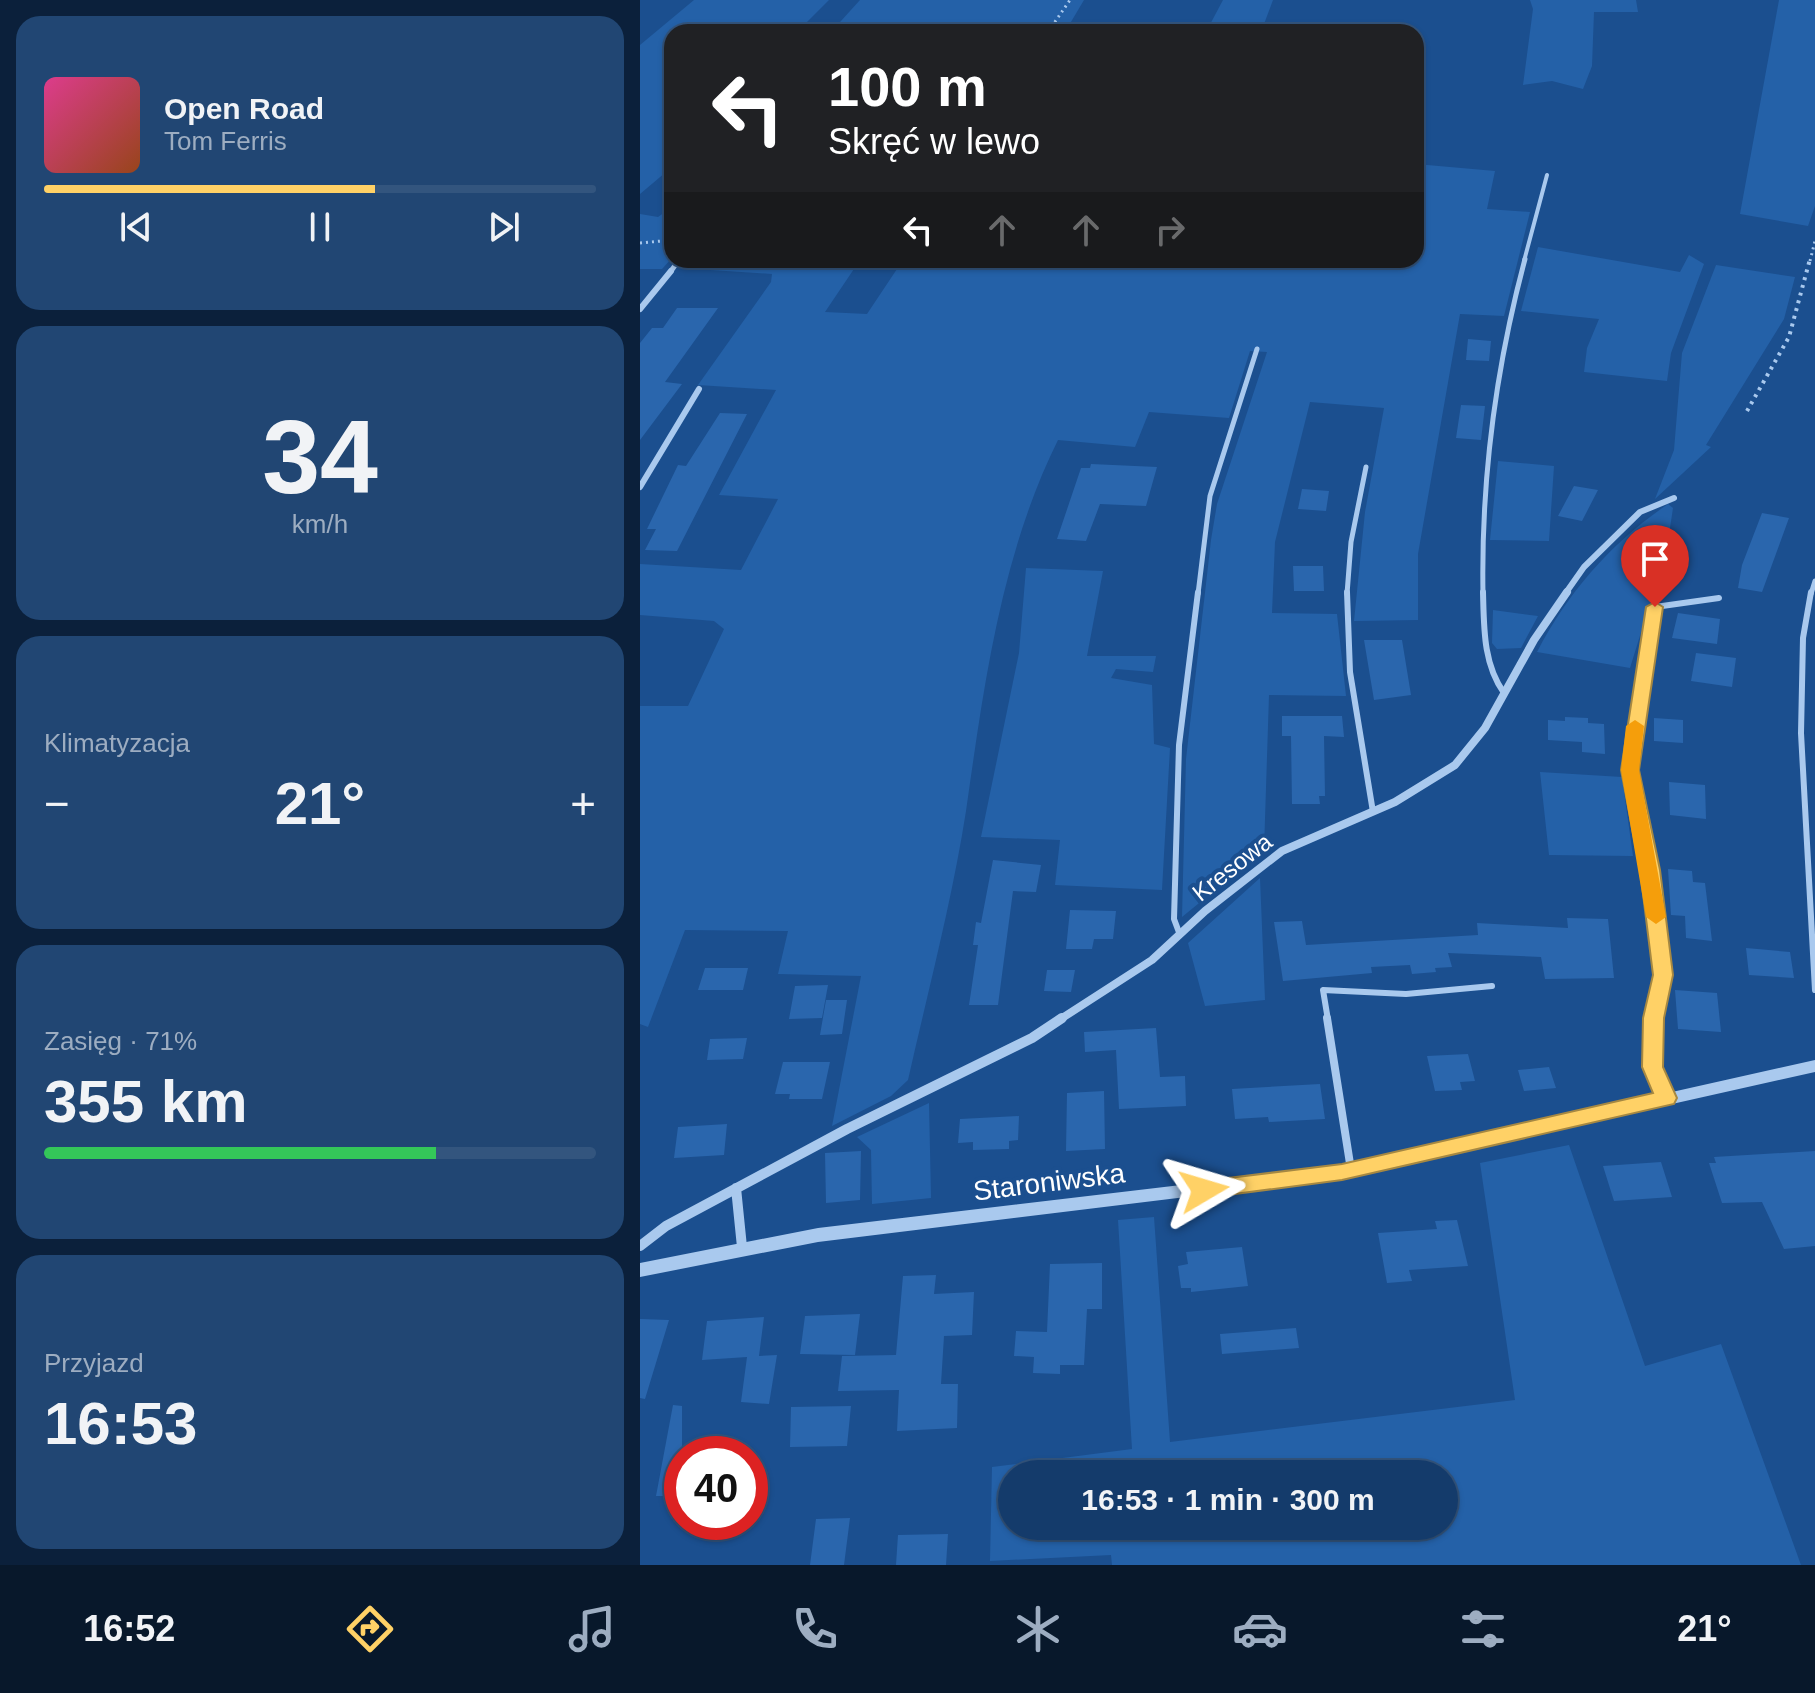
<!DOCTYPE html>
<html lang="pl">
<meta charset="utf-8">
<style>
:root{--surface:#143b6b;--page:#214673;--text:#f1f3f6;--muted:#9dadc1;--line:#33557e;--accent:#ffd166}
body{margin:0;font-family:Helvetica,sans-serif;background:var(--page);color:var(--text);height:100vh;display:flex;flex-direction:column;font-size:30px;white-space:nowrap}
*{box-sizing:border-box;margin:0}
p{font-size:26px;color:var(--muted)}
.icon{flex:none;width:44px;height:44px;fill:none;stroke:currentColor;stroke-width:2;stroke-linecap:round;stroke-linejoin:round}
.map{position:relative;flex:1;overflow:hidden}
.details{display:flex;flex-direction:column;gap:16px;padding:16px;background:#0b203b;width:640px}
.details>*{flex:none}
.banner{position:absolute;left:24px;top:24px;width:760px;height:244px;border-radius:24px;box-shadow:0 2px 6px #0004,0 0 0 2px var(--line);background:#202124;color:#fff;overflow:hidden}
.speed{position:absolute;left:24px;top:1436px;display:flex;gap:16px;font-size:40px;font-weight:700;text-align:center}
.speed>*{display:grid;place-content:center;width:104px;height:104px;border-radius:50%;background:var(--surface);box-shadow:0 2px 6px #0004,0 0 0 2px var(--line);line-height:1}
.speed .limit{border:12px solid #d22;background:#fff;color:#111}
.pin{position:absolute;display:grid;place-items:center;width:68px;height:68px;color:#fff;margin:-82px -34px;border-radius:50% 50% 50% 0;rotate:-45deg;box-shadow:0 0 8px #0007}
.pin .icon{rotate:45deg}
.me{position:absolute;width:88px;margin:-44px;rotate:83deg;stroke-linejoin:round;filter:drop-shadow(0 0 6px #0008)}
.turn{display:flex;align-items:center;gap:28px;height:168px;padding:0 32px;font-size:36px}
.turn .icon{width:104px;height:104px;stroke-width:2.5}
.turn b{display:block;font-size:56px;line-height:68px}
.lanes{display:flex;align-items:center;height:76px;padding:0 32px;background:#0003;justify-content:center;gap:40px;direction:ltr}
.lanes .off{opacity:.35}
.big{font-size:60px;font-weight:700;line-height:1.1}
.details .widget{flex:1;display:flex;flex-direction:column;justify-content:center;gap:12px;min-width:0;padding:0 28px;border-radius:24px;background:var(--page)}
.details .dial{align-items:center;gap:0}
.dial b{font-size:104px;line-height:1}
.song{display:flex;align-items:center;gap:24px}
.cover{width:96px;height:96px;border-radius:12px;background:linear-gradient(135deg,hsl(330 70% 55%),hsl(20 70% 35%))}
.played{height:8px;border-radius:4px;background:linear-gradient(90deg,var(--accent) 60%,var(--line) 60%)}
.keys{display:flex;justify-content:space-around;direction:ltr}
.heat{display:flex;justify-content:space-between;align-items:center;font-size:44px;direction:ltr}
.charge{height:12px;border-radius:6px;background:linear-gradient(90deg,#34c759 71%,var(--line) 0)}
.trip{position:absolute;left:358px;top:1460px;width:460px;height:80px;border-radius:40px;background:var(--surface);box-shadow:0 2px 6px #0004,0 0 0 2px var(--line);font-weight:700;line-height:80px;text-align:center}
.menu{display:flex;height:128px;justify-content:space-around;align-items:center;background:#08182b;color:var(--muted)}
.menu .icon{width:56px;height:56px}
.menu .current{color:var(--accent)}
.menu b{font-size:36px;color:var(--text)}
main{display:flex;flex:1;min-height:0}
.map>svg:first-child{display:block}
</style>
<main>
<section class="details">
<div class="widget">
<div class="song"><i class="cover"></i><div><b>Open Road</b><p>Tom Ferris</p></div></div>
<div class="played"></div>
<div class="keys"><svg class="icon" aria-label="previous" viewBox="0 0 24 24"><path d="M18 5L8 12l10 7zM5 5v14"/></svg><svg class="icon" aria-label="pause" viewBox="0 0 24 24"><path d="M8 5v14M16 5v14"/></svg><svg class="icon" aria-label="next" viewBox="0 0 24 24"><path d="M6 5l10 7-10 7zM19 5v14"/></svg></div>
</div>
<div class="widget dial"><b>34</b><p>km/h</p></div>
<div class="widget"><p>Klimatyzacja</p>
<div class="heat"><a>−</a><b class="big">21°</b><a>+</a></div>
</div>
<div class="widget"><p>Zasięg · 71%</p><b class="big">355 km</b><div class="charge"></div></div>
<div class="widget"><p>Przyjazd</p><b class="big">16:53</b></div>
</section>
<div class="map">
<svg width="1175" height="1565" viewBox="0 0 1175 1565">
<rect width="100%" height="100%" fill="#1b4f8f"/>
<!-- green -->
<path fill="#2461a8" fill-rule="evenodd" d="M54,0h135l-32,32h-125v135l-32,27v-149z
M220,0h224l-19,32h-234z
M583,0h50l-12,32h-55z
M890,0h106l2,12h-44l-2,54 -9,23 -31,-8 -29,4 10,-76z
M1139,0h36v206l-7,20 -68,-12z
M776,164l79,7 -8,38 43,3 -26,104 -44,-2 -42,240v66l-64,1 11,-109 19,-104 -74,-6 -35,140 -3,71 65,1 9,82 -77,-1 -5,155 -82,67 4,-158 25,-219 6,-36 50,-152 -17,-1 -21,67 -80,-6 -14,35 -77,-7c-57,115 -74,245 -92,371 -14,90 -38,180 -58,269l-17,16 -59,30 29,-150 -83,-2 10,-43 -103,-1 -37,97 -8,-3v-318h48l36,-77 -10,-8 -74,-6v-51l101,6 37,-71 -59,-4 57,-105 -78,-5 73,-103 1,-8 -92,-6 5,-8h175l-35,52 42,2 36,-54h513z
M32,207v51l-10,11h-22v-55l18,3z
M898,247l142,25 9,-17 15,9 -33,89 -4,28 -83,-9 3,-24 12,-29 -78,-8z
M1076,265l79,12 -11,42 -78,126 5,2 -56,52 19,-49 8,-97z
M858,461l56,5 -5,75 -59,-1z
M1028,504l5,4 -6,40 -37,120 -93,-16c31,-60 75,-110 131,-148z
M386,568l77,3 -16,85h69l-3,16 -37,-3 -5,9 41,7 2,59 16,4 -8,142 -107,-5 5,-45 -79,-3 38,-184z
M853,610l45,6 -17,32 -24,1 -5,-6z
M900,772l82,5 11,79 -84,-1z
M620,878l5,122 -60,6 -17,-63z
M289,1103l2,95 -59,6 -1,-54 -14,-13z
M929,1145l76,221 76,-22 80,221h-689l-1,-10 -121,6 2,-94 140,-18 -14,-229 36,-3 16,225 345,-42 -35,-237zM804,1474v52h-432v-52z"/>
<!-- building -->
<path fill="#2a66ad" d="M37,308h41l-53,74 17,2 -42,56v-97l12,-15h11z
M828,339l23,2 -2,20 -23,-1z
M821,405l24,1 -4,34 -25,-2z
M80,413l27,1 -70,137 -32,-1 11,-21h-9l31,-64 8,1z
M451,464l66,3 -11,39 -46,-2 -14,37 -29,-2 24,-71h9z
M934,486l24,4 -16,31 -24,-5z
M662,489l27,2 -3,20 -28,-2z
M1122,513l27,5 -27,74 -24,-4 4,-23z
M653,566h30l1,25h-30z
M1038,613l42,6 -3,25 -45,-6z
M724,640h38l9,55 -37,5z
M1056,653l40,5 -4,29 -41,-6z
M642,716h60l2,21 -20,-1 1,60h-6l1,8h-28l-1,-68h-9z
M925,717l23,1v5l16,1 1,30 -23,-2v-10l-34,-2v-20l17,1z
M1014,718l29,2v23l-29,-2z
M1029,782l36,3 1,34 -36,-4z
M353,860l48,5 -5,27 -23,-1 -15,114h-29l9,-60h-5l3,-23 5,1z
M1028,869l24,2 1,11 12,1 7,58 -26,-3 -1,-22 -14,-1z
M430,910l46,1 -3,28h-19l-2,10h-26z
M927,918l41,1 6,59 -69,1 -4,-22 -93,-4 4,14 -17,1 1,4 -24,2 -2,-9 -39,2 1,6 -89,8 -9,-59 28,-1 4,24 172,-10 -1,-12 91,5z
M1106,948l44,4 4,26 -45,-3z
M65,968h43l-5,22h-45z
M407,970h28l-4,22 -27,-1z
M188,985l-6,33 -33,1 6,-33z
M1035,990l42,3 4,39 -43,-3z
M186,1000h21l-5,34 -22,1z
M516,1028l4,49 25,-1 1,30 -67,3 -3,-59 -31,2 -1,-20z
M107,1038l-4,21 -36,1 3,-21z
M828,1054l7,27 -15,1 2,8 -27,1 -8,-35z
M143,1062h47l-8,37h-33l1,-5h-15z
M909,1067l7,21 -32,3 -6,-21z
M680,1084l5,35 -56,3 -1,-5 -33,2 -3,-30z
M464,1091l1,58 -39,2 1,-58z
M379,1116l-1,24 -9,1v8l-36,1v-8l-15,1 2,-24z
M87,1124l-3,31 -50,3 4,-31z
M221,1151l-1,49 -34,3 -1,-50z
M1175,1151v95l-31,3 -22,-47 -40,1 -13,-40h7l-2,-6z
M1021,1162l11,35 -58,4 -11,-35z
M817,1220l11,46 -59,4 3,11 -25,2 -9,-50 59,-4 -2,-8z
M602,1247l6,39 -57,6v-4h-10l-3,-22 10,-2 -2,-12z
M462,1263v46h-15l-3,56h-24v9l-27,-1 1,-16 -20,-1 2,-25 31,1 3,-68z
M296,1275l-2,19 40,-2 -2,43 -28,1 -3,48h17l-1,44 -60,3 2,-41 -61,1 4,-35 54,-1 7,-79z
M220,1314l-5,41 -55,-1 5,-38z
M124,1317l-5,39 18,-1 -8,49 -28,-2 6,-45 -45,3 5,-39z
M0,1319l29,1 -24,79 -5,-1z
M656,1328l3,20 -77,6 -2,-20z
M33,1405l9,1v90h-26z
M211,1406l-4,40 -57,1 1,-40z
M210,1518l-6,47h-34l6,-46z
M308,1534l-2,31h-50l2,-30z"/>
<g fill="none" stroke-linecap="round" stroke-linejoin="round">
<!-- path-far1 -->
<path stroke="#a9c9ee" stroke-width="3" stroke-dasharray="2 4" stroke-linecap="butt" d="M408,32l22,-32
M0,243l32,-3
M1170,261l5,-20"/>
<!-- path -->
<path stroke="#a9c9ee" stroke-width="4" stroke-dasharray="3 5" stroke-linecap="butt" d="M1107,411l42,-74 21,-78"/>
<!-- service-far3 -->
<path stroke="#a9c9ee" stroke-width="4" d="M884,261l23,-86"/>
<!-- service-far2 -->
<path stroke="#a9c9ee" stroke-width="5" d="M31,271l8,-11
M558,594l12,-98 47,-147
M707,594l4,-52 15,-75
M843,594c-2,-112 13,-227 42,-335
M1171,594l4,-13"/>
<!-- service-far1 -->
<path stroke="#a9c9ee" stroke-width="6" d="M707,592l3,80 23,140
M843,592c1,35 0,72 21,101
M1171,592l-8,46 -2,95 14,257
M540,935l-6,-16 5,-174 19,-153
M688,1020l-5,-30 83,4 86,-8
M1014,1020l9,-45 -13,-105 -20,-100 25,-163 64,-9"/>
<!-- service -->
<path stroke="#a9c9ee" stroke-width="8" d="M687,1018l24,152
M1014,1018l-1,49 13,31"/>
<!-- minor-far2 -->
<path stroke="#a9c9ee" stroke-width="6" d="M0,309l31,-38
M0,487l59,-98
M925,594l19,-27 56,-55 34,-14"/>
<!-- minor-far1 -->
<path stroke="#a9c9ee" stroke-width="8" d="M419,1020l93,-60 53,-49 77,-60 113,-49 60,-37 30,-37 49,-88 33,-48"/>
<!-- minor -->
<path stroke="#a9c9ee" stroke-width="10" d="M96,1188l6,59
M0,1246l26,-20 181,-97 185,-91 30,-20"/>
<!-- tertiary -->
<path fill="#a9c9ee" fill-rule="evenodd" d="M1175,1060v12l-473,106 -524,64 -178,35v-14l178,-35 524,-62z"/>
</g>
<!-- route -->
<path fill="#ffd166" stroke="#a68842" stroke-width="2" d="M1015,602l8,5 -24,163 21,100 13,105 -9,43 -1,49 14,31 -3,6 -332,76 -138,18 -8,-2 -4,-6 12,-9 138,-17 311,-71 -11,-26 1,-49 10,-43 -13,-105 -19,-100 25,-163z"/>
<!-- slow -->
<path fill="#f59e0b" d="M995,720l9,6 -5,44 27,147 -10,7 -10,-7 -25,-147 5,-44z"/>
<g text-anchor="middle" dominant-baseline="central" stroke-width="8" stroke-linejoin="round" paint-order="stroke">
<!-- street labels -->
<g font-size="24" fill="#fff" stroke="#1b4f8f">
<text transform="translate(592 867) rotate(-38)">Kresowa</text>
</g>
<!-- near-street labels -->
<g font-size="28" fill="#fff" stroke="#1b4f8f">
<text transform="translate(409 1182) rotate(-7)">Staroniwska</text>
</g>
</g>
</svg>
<div class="speed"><div class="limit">40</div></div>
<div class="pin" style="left:1015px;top:607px;background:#d93025"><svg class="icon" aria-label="arrive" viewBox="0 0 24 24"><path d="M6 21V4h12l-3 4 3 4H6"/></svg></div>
<svg class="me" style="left:564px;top:1190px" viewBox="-20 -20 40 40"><path d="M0-17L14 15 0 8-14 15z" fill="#ffd166" stroke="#fff" stroke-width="4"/></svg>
<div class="trip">16:53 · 1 min · 300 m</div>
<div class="banner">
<div class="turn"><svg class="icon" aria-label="left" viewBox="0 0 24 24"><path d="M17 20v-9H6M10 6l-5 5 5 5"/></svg><div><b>100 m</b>Skręć w lewo</div></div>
<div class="lanes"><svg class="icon" aria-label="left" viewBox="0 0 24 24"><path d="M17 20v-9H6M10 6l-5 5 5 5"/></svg><svg class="icon off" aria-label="ahead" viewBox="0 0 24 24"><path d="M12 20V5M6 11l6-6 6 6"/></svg><svg class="icon off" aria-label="ahead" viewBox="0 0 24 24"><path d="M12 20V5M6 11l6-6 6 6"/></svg><svg class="icon off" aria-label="right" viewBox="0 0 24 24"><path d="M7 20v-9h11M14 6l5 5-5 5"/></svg></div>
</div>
</div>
</main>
<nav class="menu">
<b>16:52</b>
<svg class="icon current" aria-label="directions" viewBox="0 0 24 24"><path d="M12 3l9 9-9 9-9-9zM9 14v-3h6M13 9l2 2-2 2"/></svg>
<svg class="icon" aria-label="music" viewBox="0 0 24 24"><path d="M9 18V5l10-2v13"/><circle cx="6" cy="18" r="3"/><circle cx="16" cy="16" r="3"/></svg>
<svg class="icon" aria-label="phone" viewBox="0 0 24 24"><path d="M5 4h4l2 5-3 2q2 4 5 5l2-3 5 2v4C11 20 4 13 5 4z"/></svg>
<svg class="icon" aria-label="climate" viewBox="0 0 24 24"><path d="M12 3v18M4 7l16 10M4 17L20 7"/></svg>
<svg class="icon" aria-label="car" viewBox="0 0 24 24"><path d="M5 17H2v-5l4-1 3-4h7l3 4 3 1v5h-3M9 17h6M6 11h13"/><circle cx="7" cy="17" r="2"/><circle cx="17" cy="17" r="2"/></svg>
<svg class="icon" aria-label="filters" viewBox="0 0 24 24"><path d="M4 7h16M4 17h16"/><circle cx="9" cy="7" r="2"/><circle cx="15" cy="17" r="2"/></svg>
<b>21°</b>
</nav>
